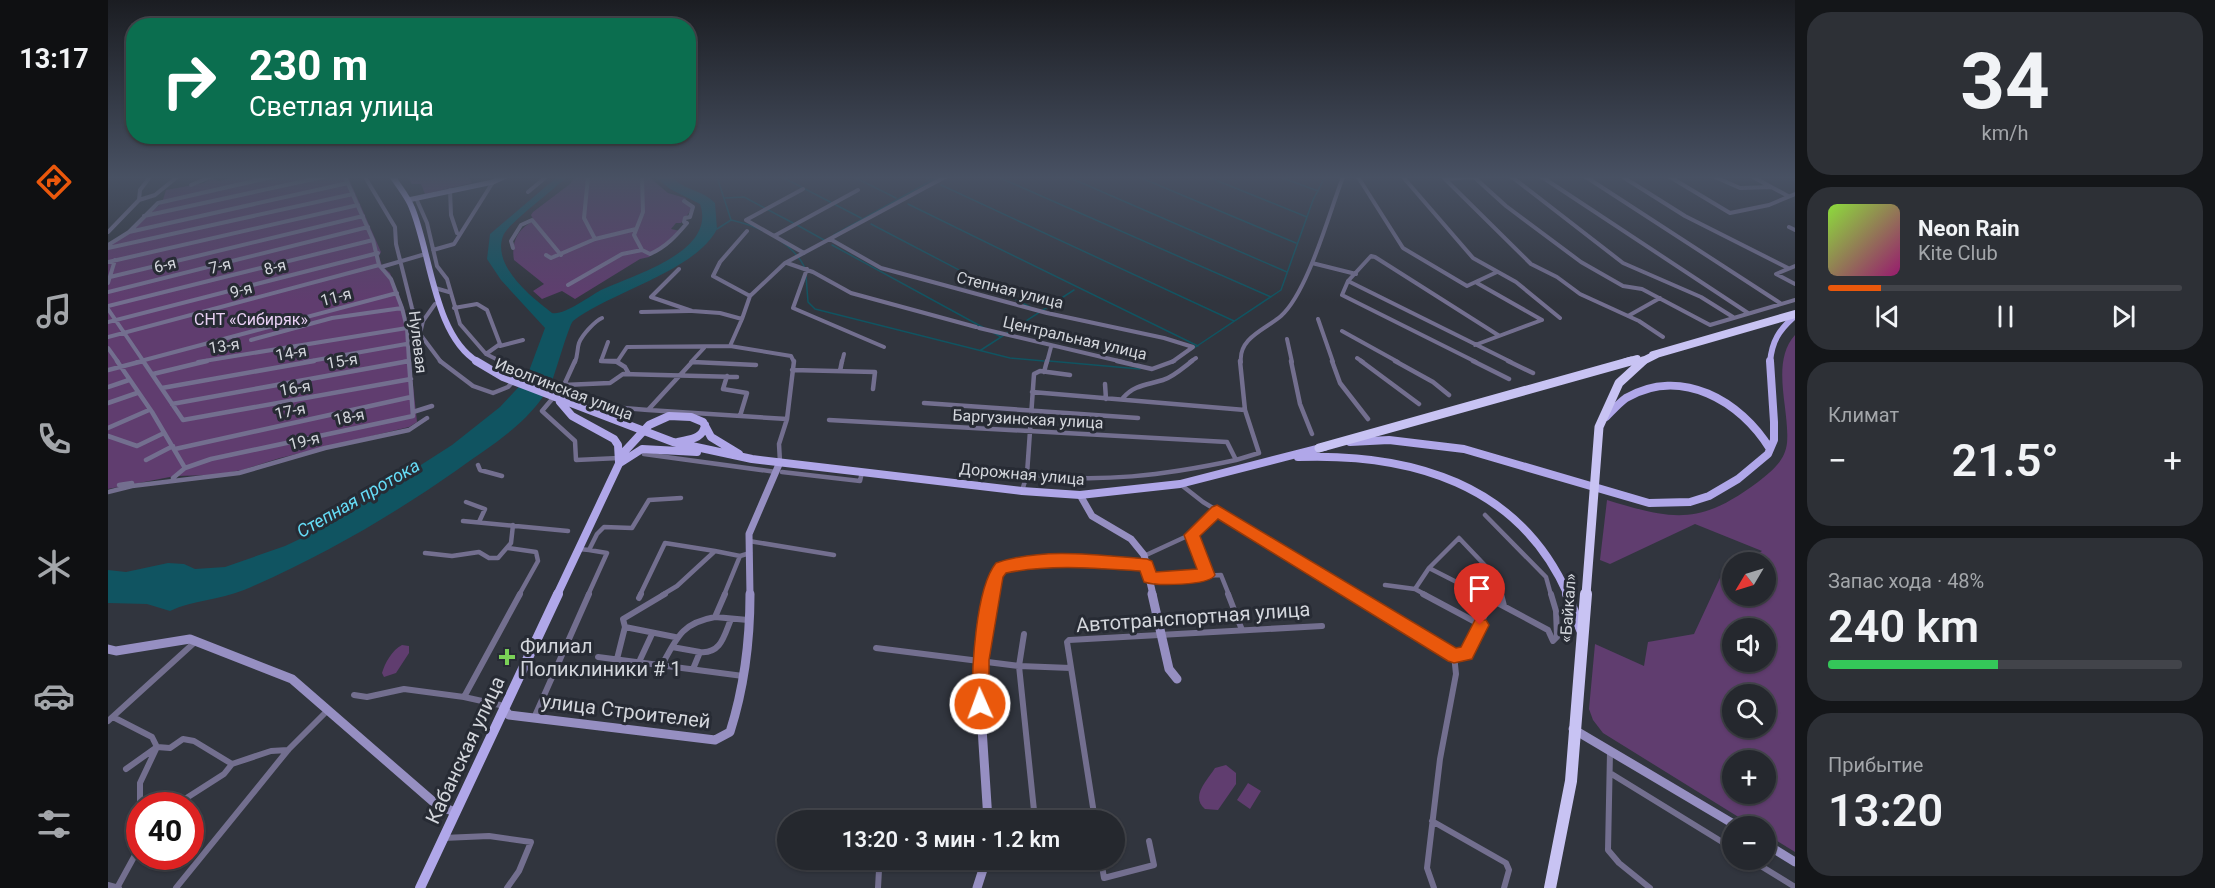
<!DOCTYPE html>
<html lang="ru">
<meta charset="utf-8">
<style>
:root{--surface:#25282e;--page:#2d3036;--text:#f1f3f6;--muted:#a3a6aa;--line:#42444a;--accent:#ea580c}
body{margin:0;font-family:Roboto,sans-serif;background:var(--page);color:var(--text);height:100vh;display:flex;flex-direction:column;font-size:22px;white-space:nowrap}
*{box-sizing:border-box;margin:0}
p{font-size:20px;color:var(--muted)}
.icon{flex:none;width:33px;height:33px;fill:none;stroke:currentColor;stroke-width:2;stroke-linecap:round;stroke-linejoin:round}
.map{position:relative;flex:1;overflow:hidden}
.sheet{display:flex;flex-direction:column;gap:12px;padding:12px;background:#141619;width:420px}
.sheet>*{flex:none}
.banner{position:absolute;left:18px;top:18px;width:570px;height:126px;border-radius:24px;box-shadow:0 2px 4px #0004,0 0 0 2px var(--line);background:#0b6e4f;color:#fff;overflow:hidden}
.needle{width:39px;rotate:232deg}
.fabs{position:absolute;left:1614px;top:552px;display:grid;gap:12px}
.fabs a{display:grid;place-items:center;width:54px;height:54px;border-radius:50%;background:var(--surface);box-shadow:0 2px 4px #0004,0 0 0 2px var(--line);font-size:30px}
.speed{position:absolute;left:18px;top:792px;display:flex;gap:12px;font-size:30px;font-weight:700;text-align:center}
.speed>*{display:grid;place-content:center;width:78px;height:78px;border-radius:50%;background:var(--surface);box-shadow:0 2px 4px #0004,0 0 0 2px var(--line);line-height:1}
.speed .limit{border:9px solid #d22;background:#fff;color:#111}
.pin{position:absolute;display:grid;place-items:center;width:51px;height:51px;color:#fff;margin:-62px -26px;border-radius:50% 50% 50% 0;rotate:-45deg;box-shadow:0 0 6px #0007}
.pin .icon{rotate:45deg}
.me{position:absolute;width:66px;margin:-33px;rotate:358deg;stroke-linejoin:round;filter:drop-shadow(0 0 4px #0008)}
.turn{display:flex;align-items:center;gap:21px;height:126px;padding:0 24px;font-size:27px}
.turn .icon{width:78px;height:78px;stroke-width:2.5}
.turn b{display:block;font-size:42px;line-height:51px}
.big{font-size:45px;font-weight:600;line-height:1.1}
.sheet .card{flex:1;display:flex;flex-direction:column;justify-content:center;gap:9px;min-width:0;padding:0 21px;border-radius:24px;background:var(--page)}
.sheet .dial{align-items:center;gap:0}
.dial b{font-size:78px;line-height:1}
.song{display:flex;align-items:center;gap:18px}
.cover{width:72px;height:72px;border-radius:9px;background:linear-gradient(135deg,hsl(90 70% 55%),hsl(320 70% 35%))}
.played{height:6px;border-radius:3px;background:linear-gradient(90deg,var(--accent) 15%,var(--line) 15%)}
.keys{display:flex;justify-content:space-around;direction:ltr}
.heat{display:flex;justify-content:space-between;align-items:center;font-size:33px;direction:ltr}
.charge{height:9px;border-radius:4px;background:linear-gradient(90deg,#34c759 48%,var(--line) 0)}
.trip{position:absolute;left:669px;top:810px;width:348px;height:60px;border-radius:30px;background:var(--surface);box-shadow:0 2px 4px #0004,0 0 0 2px var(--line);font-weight:600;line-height:60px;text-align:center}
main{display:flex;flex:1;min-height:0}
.menu{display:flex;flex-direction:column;width:108px;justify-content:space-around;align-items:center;background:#0f1012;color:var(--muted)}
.menu .icon{width:42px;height:42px}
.menu .current{color:var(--accent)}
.menu b{font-size:27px;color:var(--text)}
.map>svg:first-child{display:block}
</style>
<main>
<nav class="menu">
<b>13:17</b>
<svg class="icon current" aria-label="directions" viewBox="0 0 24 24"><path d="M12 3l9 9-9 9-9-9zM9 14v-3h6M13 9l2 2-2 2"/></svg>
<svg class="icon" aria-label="music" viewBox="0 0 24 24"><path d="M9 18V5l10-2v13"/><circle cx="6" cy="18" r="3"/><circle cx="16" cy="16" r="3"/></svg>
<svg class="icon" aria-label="phone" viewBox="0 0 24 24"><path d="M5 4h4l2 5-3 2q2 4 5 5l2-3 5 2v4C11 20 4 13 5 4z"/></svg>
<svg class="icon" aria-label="climate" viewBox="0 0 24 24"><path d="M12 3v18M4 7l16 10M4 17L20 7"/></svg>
<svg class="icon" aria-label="car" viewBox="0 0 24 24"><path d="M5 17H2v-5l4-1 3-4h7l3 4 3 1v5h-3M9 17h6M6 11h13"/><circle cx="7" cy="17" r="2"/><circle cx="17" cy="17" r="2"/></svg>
<svg class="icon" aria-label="filters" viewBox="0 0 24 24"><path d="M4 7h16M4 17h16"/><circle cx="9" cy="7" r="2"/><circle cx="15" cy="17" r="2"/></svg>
</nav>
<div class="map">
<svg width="1687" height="888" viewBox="0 0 1687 888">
<rect width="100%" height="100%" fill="#31353e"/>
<!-- green -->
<path fill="#603d6f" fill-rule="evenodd" d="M128,177h112l33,75 -2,4 3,10 8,7 15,38 12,111 -8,5 -129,31 -38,12 -27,5 -40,1 -67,13v-242l54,-44 4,-13 38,-7 9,-5 5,3z
M299,177h62l3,6 -47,11 -4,-10h-9z
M467,177h74l19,16 17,5 7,11 -11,14h-5l-5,6 9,2 -31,26 -9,2 -65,40 -13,-8 -20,8 -9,-8 11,-7 -30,-24c-3,-16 3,-32 20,-39l-3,-6 2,-3 37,-28z
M1687,335v517l-29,-18v-8h-13l-150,-93 -10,-13 -4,-11 6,-65 49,22 4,-24 46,-8 26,-56 12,-8v26h34v-34h-21l17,-11 -67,-27 -85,40 -10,-4 7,-60c66,20 92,26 151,-18 14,-11 27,-21 29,-39 3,-34 -17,-80 8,-108zM1624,628h34v34h-34zM1624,694h34v34h-34zM1624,760h34v34h-34z
M294,645l7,1v7l-13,20 -12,4 -2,-4c3,-10 10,-23 20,-28z
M1118,765l10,8v11l-18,26 -13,-1c-15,-13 2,-28 10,-41z
M1140,783l13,8 -11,18 -13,-9z"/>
<!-- water -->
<path fill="#105461" d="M449,177h10c-11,11 -61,48 -64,59 -11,30 28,61 49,77 11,3 38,-17 49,-23 32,-15 116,-38 99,-86l-30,-15 -15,-12h17c11,13 31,13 43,26l2,26c-21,42 -107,63 -144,92 -4,4 -17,50 -21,60 -6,13 -16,26 -26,36 -21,21 -46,36 -69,53 -67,47 -138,88 -213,120 -25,10 -51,10 -74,21l-23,-7 -39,-1v-33l18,2 42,-9 16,1 11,5 30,-2 60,-21 36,-17 131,-84 48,-38 26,-28 19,-51 -44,-48 -14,-21 3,-25z"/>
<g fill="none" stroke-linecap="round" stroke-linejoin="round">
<!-- stream -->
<path stroke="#105461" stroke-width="1.5" d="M609,177l14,43 -14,9
M674,177l79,41
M746,177l42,21
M816,177l7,3
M890,177l273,120
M960,177l219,95
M1031,177l157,66
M1100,177l99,40
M1172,177l38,14
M833,185l293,136
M617,198l19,-1 49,26
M800,204l290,142
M623,220c27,6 61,21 74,48
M763,224l159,83
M689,225l27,15
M726,235l104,-58
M724,245l152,83
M698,276l2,26 7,7 195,49 34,3
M886,333l7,4
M1086,348l87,-58 32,-90 12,-23
M873,350l93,-60
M941,361l91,8"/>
<!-- street-far2 -->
<path stroke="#736f8f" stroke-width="4" d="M164,177l-114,26 -29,29 219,-49
M237,177l28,63 6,25 12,14 11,29 5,20 2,34
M257,177l30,50 1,17 16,64 4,9 7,4
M480,177l-4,41 11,21
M1250,177l45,71 64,38 30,-14
M1295,177l70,81 43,24 44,36
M1335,177l88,87 26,13 23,17 59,27 24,16
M1366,177l32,29 75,56 42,24 19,3 68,36 85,-25
M1404,177l111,86 78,34 32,20
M1434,177l206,136
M1478,177l194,126
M1515,177l62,39 103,52
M1562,177l60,36 39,-8 26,-11
M1607,177l25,11 31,-1
M1645,177l35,19
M1337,179l29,-2
M83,185l19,-8
M695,189l-57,31 58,33
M342,190l1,25 6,18
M420,192l18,-15
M308,198l11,25 10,43 10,13 13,45 26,30 16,8
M31,200l16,-5 22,-18
M36,216l179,-39
M1681,227l6,3
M639,231l-27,31 -7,14 37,20
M0,232l31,-32 1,-10 10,-13
M666,236l84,-46
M722,239l51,29 166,45 117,25 29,9 -21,15
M0,245l21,-13
M0,248l245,-54
M405,248l-2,-7 10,-16 11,-5 29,35
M325,250l21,-6 39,-62
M534,250l8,4c16,-7 26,-18 37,-31l-3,-1 1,-4 5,-1 3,-10 -9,-6
M438,255l5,3 44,-19 41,-10
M0,262l250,-57
M679,263l26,9 38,21 125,34
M1204,263l44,11
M1687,266l-19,8 19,10
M273,267l41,-12
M571,269l-28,28 41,14 28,2 22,6 -12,27
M699,269l-14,39 91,39
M2,277l253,-61
M1240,281l163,81
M0,283l7,-23
M1369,283l65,37
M460,285l54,-31 20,-4 -8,-15 9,-23 -1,-35
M327,288l14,4
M0,292l260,-65
M327,304l-12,17 -3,13 21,28
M0,306l265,-66
M346,308l23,-4 10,6 13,34 -14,10
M0,309l36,53
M533,312l48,-1
M1520,316l32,-18
M634,319l8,-23 35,-33 160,-86
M1210,319l15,43
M0,322l270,-69
M871,328l144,34
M1234,331l56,31
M0,337l271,-72
M1179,339l5,23
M143,340l81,-22 70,-10
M500,342l-7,19 16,1 10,-15 103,-1 61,10 3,6
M1367,345l67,-25
M392,346l23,-6
M0,348l10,14
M1249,358l6,4
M29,362l260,-69
M90,362l209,-34
M197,362l118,-21
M295,362l6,-1
M467,362c3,-7 2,-13 4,-19 3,-8 16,-22 23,-25
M583,362l13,-14
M585,362h3
M734,362l2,-8
M939,362l4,-15
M1082,362l6,-4
M1133,362c-3,-24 25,-33 40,-46 27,-24 48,-103 62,-139
M1368,362l-134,-67 6,-14 23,-25 4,1 123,78"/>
<!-- street-far1 -->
<path stroke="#736f8f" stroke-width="4.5" d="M9,361l35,51 33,56 -12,10
M35,361l40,59 228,-41
M332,361l33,25 20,7 15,-6 11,-12 -2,-5 -18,-9
M493,361h17
M1009,361l35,8 22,-8
M1132,361l5,49
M1183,361l9,43 12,30
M1224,361l8,22 28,36
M1253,361l58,43
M1287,361l38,21 16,13
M1365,361l36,18
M1400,361l25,12
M509,362l8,5 4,7
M585,362l63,3
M0,370l35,-9
M684,370l83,2 -2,17
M732,371l2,-10
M936,372l3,-11
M45,374l54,-13
M619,376l-4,13 24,4 -7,23
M997,384l1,15
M456,385l11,-24
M0,387l21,-7
M54,388l152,-27
M924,392l213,18 14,43 -23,7
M1015,398c11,-13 24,-13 40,-18 10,-3 21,-13 29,-19
M0,403l29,-10
M816,403l214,15
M64,404l237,-43
M491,406l49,4 45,-49
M540,410l139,9
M305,412l19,-6
M721,420l398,22 9,18c-70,15 -138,24 -209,14
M0,428l41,-18
M0,436l29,10 27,-13
M67,449l236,-52
M536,454l132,18
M511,458l-43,2 -1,-19 -33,-30 22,-26 46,-2 13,-9 114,3
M38,460l27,-14
M672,462l-1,-18 8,-25 7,-58
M370,465l2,5 22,6
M77,468l26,-9 202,-43 -4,-55
M674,472l78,9 2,-9
M1072,484l23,18 153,93
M11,485l13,-2
M914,491l5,-17 7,-100 6,-3 30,4
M0,492l24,-6 107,-13 86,-25 84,-18 18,-12
M358,502l19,7 -6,13
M1377,515l61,62 5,18
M355,521l105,10
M1084,535l15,40
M641,541l85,14
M400,548l28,4 2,9 -19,34
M471,549l10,1 8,-16 7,-7 28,1 17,-28 32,-2
M317,553l27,3 27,-4 10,6h9l13,-15 2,-18
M1036,556l52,-24 21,-21
M1321,568l30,-30 38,40 4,17
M1042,578l71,-3 8,20
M1277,585l30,4 14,-21 53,27
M1307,589l11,6
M480,595l19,-42 -18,-3
M532,595l25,-52 50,8
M554,595l15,-9 38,-35 25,5
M616,595l16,-39 10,-3"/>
<!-- street -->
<path stroke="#736f8f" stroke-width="6" d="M1120,594l14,36
M1245,594l101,61
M1315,594l58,31
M1371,594l13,6
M1393,594l3,12
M531,598l2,-4
M607,617l33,3
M517,627l50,10
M916,634l-5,32 16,154
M564,647l28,5 -7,17
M768,648l143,18 52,2
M592,652c21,2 24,-16 31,-33
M1346,655l12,-1 26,-54 56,30 5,11 4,-4 -1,-26 -5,-17
M490,657l145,19
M509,659l8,-32 -2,-8 42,-25
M531,662l13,-28
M554,665c15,-28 20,-42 53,-48l10,-23
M246,695l13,2 37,-8 60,8
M396,709l-4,-4 -36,-8 56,-103
M5,717l39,20 5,10 -17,36v23
M426,718l55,-124
M0,721l87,-79
M1502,752l-2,98 11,13 31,25
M18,769l31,-22 13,1 13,-9 11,2 38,23
M1502,773l122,75
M66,806l50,-32 8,-10 39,-13 17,-1
M987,820l-28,-178 2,-2 253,-14
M1324,821l74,42 3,7 -5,18
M335,838l46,-2 42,6 -12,29 -12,17
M993,860l3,18 50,-13 -5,-24
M1643,860l44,27
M0,885l11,3
M9,888l23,-42
M68,888l112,-138 39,-39
M770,888l1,-18
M1326,888l-7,-20 13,-109 16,-85 -2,-19"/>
<!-- secondary-far2 -->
<path stroke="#968fc2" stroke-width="5" d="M300,200l85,-18 11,-5"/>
<!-- secondary-far1 -->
<path stroke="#968fc2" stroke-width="7" d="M972,495l12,21 39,23 13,16 9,40
M642,595l-1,-61 31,-72
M885,595l4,-24c44,-22 103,-9 150,-6"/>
<!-- secondary -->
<path stroke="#968fc2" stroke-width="9" d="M1044,594l17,75 8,10
M0,649l8,2 74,-12 102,40 145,126 18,7
M396,709l5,6 206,25 15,-8c14,-44 20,-92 20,-138
M1465,729l164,97
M880,820l-9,-138 14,-88
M1658,844l29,18
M869,888l9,-28"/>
<!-- primary-far2 -->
<path stroke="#b0a7e9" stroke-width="6" d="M285,177c6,10 15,20 19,31 19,46 22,128 66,154
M1662,362c2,-21 9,-32 25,-46"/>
<!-- primary-far1 -->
<path stroke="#b0a7e9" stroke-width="8" d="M368,361l27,16 170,65 79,17 270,32 58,4 100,-11 144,-37
M452,402l12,14 42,23 4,6 1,17
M1498,417c6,-6 13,-14 20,-19 55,-32 115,3 144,51
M570,442c12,-3 25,-3 27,-17
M1242,442l39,-2 75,9 185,54 41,-1 19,-6 29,-17 30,-25 6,-14v-18l-4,-61
M1190,457c112,-4 221,26 270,138
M512,463l22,-14 55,3
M449,595l68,-144 24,-26 20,-9 22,1 12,5 8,15 28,17"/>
<!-- primary -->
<path stroke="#b0a7e9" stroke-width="10" d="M1459,594l14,36
M312,888l138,-294"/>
<!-- highway-far2 -->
<path stroke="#c8c3f3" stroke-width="8" d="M1545,355l142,-41
M1518,362l11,-3
M1533,362l16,-8"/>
<!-- highway-far1 -->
<path stroke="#c8c3f3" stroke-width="9" d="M1211,448l312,-87
M1478,595l13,-168 20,-44 24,-22"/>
<!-- highway -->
<path stroke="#c8c3f3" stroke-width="12" d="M1442,888l21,-107 15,-187"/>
</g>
<!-- sky -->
<linearGradient id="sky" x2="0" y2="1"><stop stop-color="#1b1d22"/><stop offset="0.59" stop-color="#485163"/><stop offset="1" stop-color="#485163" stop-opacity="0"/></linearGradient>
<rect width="1687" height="301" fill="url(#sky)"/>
<!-- route -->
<path fill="#ea580c" stroke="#983908" stroke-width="1.5" d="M1109,505l239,143 5,-1 14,-27h11l3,5 -17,34 -18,4 -6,-2 -230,-142 -18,17 15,39c-6,11 -59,11 -71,7l-4,-11c-45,-3 -90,-7 -134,2l-3,4 -14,83v44l-3,6 -6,2 -6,-2 -2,-6c0,-34 3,-115 24,-141 47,-16 102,-8 151,-4l5,2 4,11 41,-3 -13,-34 28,-28z"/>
<!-- markers -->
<path fill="#7ad157" stroke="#272b34" stroke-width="2" d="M396 648h6v6h6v6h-6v6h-6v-6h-6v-6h6z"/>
<g text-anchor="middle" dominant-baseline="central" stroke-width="6" stroke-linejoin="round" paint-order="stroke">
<!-- street labels -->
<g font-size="16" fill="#d3d6dc" stroke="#272b34">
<text transform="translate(57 265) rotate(-14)">6-я</text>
<text transform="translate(112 266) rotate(-14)">7-я</text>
<text transform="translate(167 267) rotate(-14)">8-я</text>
<text transform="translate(133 290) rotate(-15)">9-я</text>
<text transform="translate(902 290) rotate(14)">Степная улица</text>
<text transform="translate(228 297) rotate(-15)">11-я</text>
<text transform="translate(967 338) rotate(13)">Центральная улица</text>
<text transform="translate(310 342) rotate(83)">Нулевая</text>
<text transform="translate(116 346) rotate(-9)">13-я</text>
<text transform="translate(183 353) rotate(-10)">14-я</text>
<text transform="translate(234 361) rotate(-10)">15-я</text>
<text transform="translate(187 388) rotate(-10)">16-я</text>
<text transform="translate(456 389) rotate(21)">Иволгинская улица</text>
<text transform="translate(182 411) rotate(-12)">17-я</text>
<text transform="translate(241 417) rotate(-12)">18-я</text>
<text transform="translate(920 419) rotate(3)">Баргузинская улица</text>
<text transform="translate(196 441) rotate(-14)">19-я</text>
<text transform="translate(914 474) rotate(5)">Дорожная улица</text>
<text transform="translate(1460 608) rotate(-86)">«Байкал»</text>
</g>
<!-- park labels -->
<g font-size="16" fill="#ead1f5" stroke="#272b34">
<text x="143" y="319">СНТ «Сибиряк»</text>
</g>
<!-- water labels -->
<g font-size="18" font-style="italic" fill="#65dcf6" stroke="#272b34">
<text transform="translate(250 498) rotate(-30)">Степная протока</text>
</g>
<!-- near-street labels -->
<g font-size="20" fill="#d3d6dc" stroke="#272b34">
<text transform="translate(1085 617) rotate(-4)">Автотранспортная улица</text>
<text transform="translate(518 711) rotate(7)">улица Строителей</text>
<text transform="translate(357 750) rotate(-65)">Кабанская улица</text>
</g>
<!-- near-poi labels -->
<g font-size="20" fill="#d3d6dc" stroke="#272b34" text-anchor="start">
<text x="412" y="646">Филиал<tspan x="412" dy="23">Поликлиники # 1</tspan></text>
</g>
</g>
</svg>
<div class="fabs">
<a><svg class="needle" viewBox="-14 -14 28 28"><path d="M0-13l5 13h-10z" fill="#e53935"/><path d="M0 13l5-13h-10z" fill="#a3a6aa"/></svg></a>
<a><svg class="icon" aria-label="sound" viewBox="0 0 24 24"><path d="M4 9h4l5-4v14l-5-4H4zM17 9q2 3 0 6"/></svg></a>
<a><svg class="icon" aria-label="search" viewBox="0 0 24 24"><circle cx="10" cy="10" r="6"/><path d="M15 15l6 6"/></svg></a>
<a>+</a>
<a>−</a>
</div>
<div class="speed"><div class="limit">40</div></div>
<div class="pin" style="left:1372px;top:625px;background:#d93025"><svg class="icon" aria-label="arrive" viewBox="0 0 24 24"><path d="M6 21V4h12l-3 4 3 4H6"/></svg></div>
<svg class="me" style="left:872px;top:704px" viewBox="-20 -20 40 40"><circle r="17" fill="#ea580c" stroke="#fff" stroke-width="3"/><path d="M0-11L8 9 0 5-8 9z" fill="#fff"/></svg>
<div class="trip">13:20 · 3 мин · 1.2 km</div>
<div class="banner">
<div class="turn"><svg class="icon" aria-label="right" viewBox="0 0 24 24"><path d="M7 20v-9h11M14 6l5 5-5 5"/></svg><div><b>230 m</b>Светлая улица</div></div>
</div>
</div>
<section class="sheet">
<div class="card dial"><b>34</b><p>km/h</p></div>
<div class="card">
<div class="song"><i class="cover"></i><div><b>Neon Rain</b><p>Kite Club</p></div></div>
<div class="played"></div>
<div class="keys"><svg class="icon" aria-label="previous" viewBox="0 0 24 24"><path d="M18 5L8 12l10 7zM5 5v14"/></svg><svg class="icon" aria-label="pause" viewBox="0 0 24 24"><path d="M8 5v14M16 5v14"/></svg><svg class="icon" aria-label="next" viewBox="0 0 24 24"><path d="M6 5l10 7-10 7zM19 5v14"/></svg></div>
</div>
<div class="card"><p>Климат</p>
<div class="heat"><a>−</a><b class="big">21.5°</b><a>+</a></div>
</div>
<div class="card"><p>Запас хода · 48%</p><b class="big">240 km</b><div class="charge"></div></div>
<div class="card"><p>Прибытие</p><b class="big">13:20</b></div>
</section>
</main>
